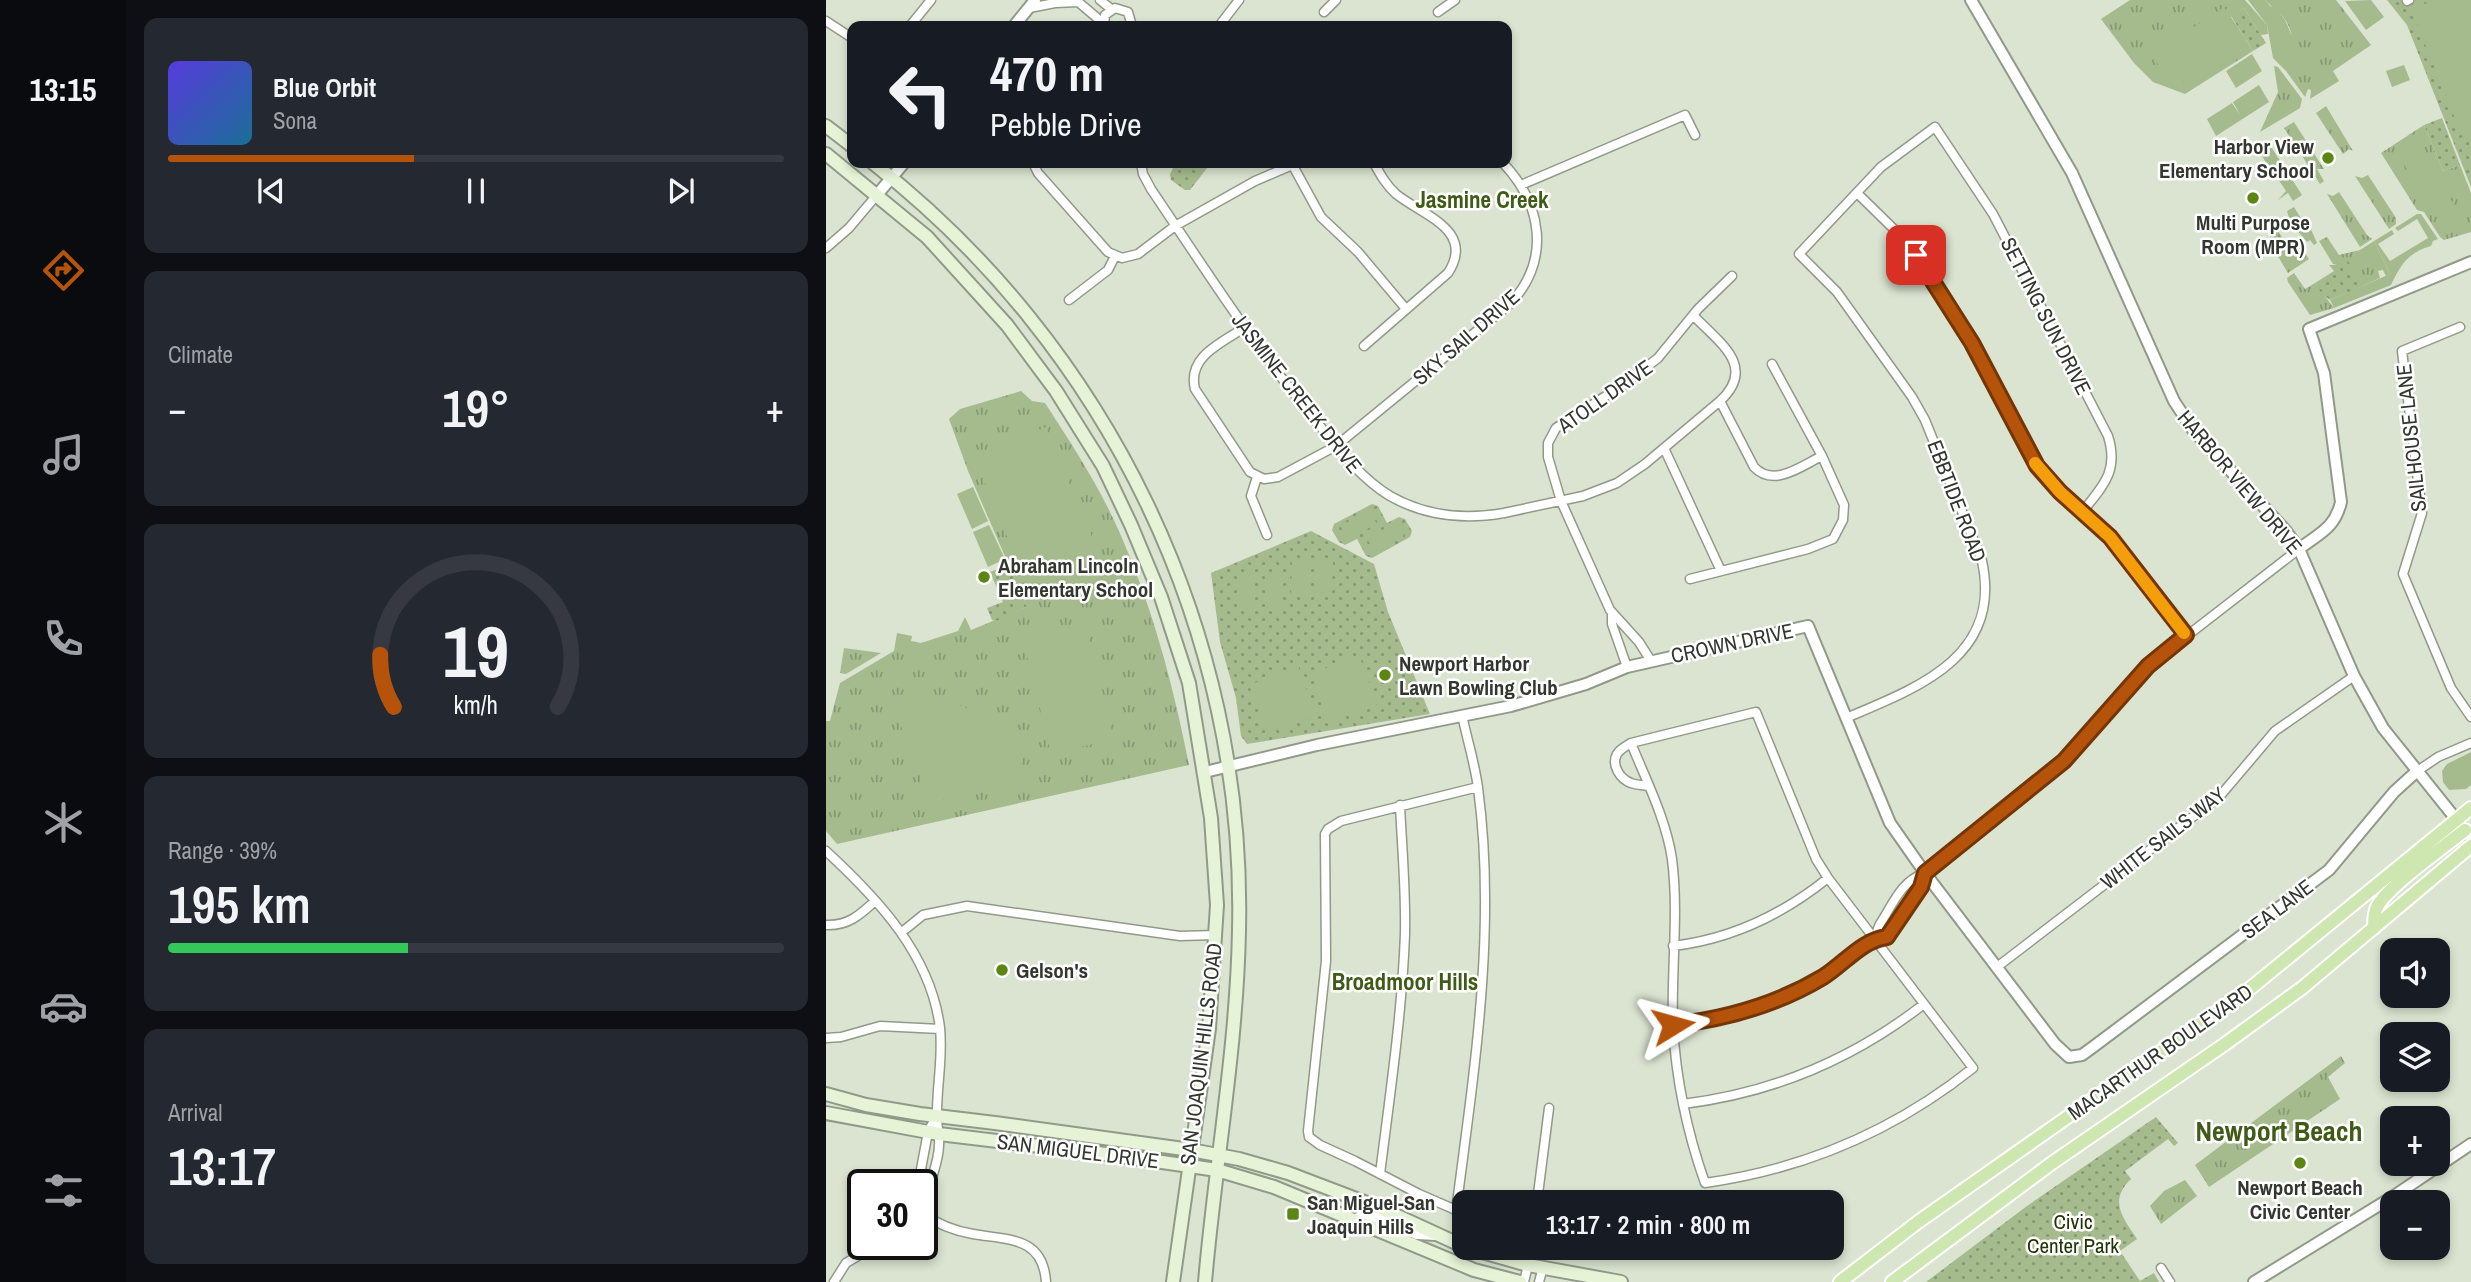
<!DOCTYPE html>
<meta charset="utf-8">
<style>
:root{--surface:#171b24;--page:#242831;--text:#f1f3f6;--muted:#9ea1a6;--line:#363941;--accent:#b45309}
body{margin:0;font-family:"Archivo Narrow",sans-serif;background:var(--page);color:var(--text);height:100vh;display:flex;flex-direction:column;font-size:26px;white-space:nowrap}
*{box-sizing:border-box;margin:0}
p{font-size:23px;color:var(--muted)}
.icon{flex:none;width:38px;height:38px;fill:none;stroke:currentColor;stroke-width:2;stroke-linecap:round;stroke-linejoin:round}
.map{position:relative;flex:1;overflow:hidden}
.side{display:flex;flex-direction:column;gap:18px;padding:18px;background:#0d0f14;width:700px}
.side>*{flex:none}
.banner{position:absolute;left:21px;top:21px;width:665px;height:147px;border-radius:14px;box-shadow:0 4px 10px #0003;background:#171b24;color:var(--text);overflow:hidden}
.tools{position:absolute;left:1554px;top:938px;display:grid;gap:14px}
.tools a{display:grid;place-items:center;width:70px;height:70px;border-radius:14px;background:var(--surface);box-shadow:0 4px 10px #0003;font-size:35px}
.speed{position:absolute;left:21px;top:1169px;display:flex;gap:14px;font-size:35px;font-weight:700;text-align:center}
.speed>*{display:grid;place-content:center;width:91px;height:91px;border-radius:50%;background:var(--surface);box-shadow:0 4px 10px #0003;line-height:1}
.speed .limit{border:4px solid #111;border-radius:10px;background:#fff;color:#111}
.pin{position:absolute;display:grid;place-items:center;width:60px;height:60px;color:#fff;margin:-30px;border-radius:14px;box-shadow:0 4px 10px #0006}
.me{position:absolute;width:77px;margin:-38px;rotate:82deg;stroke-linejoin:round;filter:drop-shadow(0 0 5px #0008)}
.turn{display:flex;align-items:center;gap:24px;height:147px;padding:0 28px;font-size:32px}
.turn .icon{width:91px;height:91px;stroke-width:2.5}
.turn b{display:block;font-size:49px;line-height:60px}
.big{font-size:52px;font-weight:600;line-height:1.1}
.side .widget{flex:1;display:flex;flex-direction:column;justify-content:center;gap:10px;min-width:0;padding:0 24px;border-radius:14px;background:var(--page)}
.side .dial{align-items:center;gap:0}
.dial svg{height:182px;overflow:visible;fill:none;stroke:var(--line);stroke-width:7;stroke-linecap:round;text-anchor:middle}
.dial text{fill:var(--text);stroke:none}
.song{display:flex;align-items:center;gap:21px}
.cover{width:84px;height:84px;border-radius:10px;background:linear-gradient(135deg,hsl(250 70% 55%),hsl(200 70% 35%))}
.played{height:7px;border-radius:4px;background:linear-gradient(90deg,var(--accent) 40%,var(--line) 40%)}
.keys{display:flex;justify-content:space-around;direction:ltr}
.heat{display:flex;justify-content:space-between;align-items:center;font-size:38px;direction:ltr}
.charge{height:10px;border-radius:5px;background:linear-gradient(90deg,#34c759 39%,var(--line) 0)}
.trip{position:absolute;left:626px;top:1190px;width:392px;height:70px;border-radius:14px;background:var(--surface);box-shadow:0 4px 10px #0003;font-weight:600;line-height:70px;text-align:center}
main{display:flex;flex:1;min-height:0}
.dock{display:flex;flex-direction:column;width:126px;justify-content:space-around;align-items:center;background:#090b0e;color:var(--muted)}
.dock .icon{width:49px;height:49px}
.dock .active{color:var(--accent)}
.dock b{font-size:32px;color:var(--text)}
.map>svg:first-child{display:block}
</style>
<main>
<nav class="dock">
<b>13:15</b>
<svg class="icon active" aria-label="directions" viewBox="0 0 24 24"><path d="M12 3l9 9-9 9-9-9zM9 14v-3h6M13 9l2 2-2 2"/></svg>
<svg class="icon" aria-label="music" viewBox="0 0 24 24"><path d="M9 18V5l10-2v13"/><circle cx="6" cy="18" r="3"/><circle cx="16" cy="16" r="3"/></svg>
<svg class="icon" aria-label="phone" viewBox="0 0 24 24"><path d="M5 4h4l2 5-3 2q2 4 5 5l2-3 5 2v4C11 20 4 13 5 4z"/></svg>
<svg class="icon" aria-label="climate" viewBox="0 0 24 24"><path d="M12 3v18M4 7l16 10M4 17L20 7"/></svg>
<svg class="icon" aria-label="car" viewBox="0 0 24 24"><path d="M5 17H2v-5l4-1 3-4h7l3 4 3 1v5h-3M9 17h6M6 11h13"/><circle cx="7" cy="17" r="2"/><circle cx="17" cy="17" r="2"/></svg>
<svg class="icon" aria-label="filters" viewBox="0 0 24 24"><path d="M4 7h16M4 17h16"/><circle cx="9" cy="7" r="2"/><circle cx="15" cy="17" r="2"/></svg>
</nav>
<section class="side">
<div class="widget">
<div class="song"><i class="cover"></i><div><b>Blue Orbit</b><p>Sona</p></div></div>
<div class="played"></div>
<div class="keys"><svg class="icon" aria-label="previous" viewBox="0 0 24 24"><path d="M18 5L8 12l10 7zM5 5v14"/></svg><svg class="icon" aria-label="pause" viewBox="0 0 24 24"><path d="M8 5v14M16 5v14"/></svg><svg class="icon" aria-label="next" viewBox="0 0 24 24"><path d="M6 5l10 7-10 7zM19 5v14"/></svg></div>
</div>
<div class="widget"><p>Climate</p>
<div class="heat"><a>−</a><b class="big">19°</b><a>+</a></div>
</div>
<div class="widget dial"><svg viewBox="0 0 100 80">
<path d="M14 69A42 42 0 1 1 86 69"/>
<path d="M14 69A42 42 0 0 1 8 46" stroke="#b45309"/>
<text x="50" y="56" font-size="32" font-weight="700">19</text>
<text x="50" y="72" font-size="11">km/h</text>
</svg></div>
<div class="widget"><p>Range · 39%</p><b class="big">195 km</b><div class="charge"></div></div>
<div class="widget"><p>Arrival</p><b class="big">13:17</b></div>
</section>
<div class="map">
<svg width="1645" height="1282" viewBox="0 0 1645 1282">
<defs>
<pattern id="grass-tufts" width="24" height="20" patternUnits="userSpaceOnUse" patternTransform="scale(1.75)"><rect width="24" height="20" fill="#a5bb8e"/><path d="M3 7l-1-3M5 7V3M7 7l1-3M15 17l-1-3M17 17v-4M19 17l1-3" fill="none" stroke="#879974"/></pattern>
<pattern id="park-dots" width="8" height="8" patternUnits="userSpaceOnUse" patternTransform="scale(1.75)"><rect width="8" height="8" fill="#a5bb8e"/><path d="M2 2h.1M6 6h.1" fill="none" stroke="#879974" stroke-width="1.8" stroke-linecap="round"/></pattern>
</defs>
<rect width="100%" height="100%" fill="#dae4d0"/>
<!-- grass -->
<path fill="url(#grass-tufts)" d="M1304,0h115l22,25 1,9 -7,1 -17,-27 -13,9 22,34 -68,43 -32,-12 -19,-19 -33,-44z
M1439,0h71l35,45 -38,26 6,10 -29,18 1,-9 -3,-1 -3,8 -19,-26c10,-15 9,-35 0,-50 -5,-8 -15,-14 -21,-21z
M1448,66l4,1 24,32 -2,9 -40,24 18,-40z
M1500,106l27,45 -4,-2 -6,5 -27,-41z
M1468,122l30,47h-7l7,12 -4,3 -36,-56z
M1598,125l19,46 17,-6 11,28v39l-27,8 -4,-3 -16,-25 -7,-2 -36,-57z
M1435,145h9l32,50 -9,6 -5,-8 -10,7 8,-9c-9,-15 -22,-27 -27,-43z
M1542,175l28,43v6l-7,5 -34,-53 7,2z
M1513,192l28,43 5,4 -12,8 -33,-53 6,2z
M1468,207l8,13 7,5 8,18 -3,2 -4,-5 -3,2c-7,-9 -17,-18 -20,-31z
M1448,225l14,21 3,-2 4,6 5,-4 9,13 -21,14 -18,-30 -1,-15z
M1501,237l12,18 21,-5 14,-9 16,33 -4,2 -3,-6 -5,1 2,7 -31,14 -8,-26 -8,-2 -14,-23z
M1468,273l11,16 10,-6 19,25 -24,7 -22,-33 -1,-4z
M195,391l11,10 13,2c26,40 53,81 73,126 34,76 55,155 71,236l-352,79 -11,-13v-110h4l10,-38 54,-32 3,-18 15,3 -1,5 10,2 37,-12 7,-14 6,13 56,-23 -59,-136 -19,-52 11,-10z
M18,648l37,5 -35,21 -6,-1z
M1515,1056l4,7 -17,14 12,22 -131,88 -14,-22z
M1359,1180l12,16 -36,28 -11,-18 14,-15z"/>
<!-- park -->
<path fill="url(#park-dots)" d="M1561,0h84v187l-64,-162z
M1418,8l22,35 -13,8 -22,-35z
M1616,118l18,47 -17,6 -19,-46z
M340,163h45l-21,27h-5l-14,-10 -1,-6 3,-6z
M1522,261l15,25 -33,14 -8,-6 -7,-11 19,-12 -5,-6h12z
M546,504l6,2 9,17 12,-6 6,2 7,12 -2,6 -38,21 -6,-2 -9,-17 -12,6 -6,-3 -7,-12 2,-6z
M485,531l63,33 14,48 42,102 -183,30 -6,-8 -5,-38 -16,-56 -9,-69z
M183,565l18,42 -31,14 -4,-1 -5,-12 16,-6 -13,-30z
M1330,1117l22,26 -4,3 -6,-7 -43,32 6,8c-23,22 -8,39 6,60l-17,12 20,30 14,-8 5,9h-233l101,-76z"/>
<!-- garden -->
<path fill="#a5bb8e" d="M1422,0h17l5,6 6,2 9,12 11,25 -3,19 -7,7 -13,-13 -6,-33z
M1545,0l13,17 -18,13 -21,-29z
M1609,0h36v138l-3,1 -6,-3 -51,-127z
M1398,7l22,33 -72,48 -22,-33z
M1426,54l10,17 -26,17 -10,-17z
M1578,65l6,15 -18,7 -6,-16z
M1433,85l10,17 -53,34 -9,-17 25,-16 8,12 -7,-13z
M1597,149l31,56 -21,11 -31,-55z
M1591,214h4l17,25 -5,2 -2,5c-23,6 -31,20 -40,39l-57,23 -4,-8 60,-26 -16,-33 18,-11 2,4 -16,10 12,17 38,-23 -11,-19 -19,12 -3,-3z
M220,427l55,132 -72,30 -55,-132z
M147,487l15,34 -16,8 -15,-35z
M544,510l7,14 -29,15 -8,-13z
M570,523l8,13 -30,16 -7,-14z
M163,525l16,34 -17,8 -15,-35z
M466,560l15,1v33h-16z
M492,561h15l-1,34 -15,-1z
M414,574l15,1v33h-16z
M439,575h16l-1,33h-15z
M260,624l28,115 -63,15 -28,-115z
M533,655l19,49 -49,18 -18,-48z
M472,666l18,49 -48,18 -19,-48z
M115,701l22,5 22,14 22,20 13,20 4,22 -82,18h-11l-4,-4 -32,-87 18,-5z
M1645,752v33l-5,4 -17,1 -6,-8 -1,-11 5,-7z"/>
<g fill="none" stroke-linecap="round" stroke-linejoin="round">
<!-- minor casing -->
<g stroke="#919a88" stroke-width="11">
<path id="minor" d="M250,0l27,23
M274,0l11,9
M1581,1l2,-1
M203,8l26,-5 23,-1
M498,12l12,-12
M612,12l17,-12
M0,21l26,17
M84,26l21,-26
M278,26l1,-11 10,-7 13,4 4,14
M393,26l20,-26
M207,163l5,10 70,79 14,6 16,-4 37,-28 80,-45 42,-18
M315,163l2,11 8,15c54,80 103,157 164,231 23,28 44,57 75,76 35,20 74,24 114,17l79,-17 34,-13 28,-19 75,-63c38,-35 -2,-59 -27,-86
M466,164l29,53 37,35 48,57
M695,185l164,-70 10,20
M1031,193l46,45 13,17 56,88 65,123 23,26 50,45 76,98
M0,248l23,-20 27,-32
M243,300l39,-30 7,-14
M1634,327l-58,24 20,162 -19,61 48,114 20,29
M418,328c-23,15 -57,29 -49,61l55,83 14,7 14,-2 58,-31 175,-143c40,-44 31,-99 -8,-140
M538,346l84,-73c28,-43 -26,-58 -52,-79 -10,-9 -16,-20 -22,-31
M894,401l34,66c20,21 47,-1 68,-11
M838,448l57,123
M431,477l-6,19 16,39
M864,579l118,-30 25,-10 10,-19 1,-15 -22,-49 -50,-92
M786,613v11l15,43
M825,661l-12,-19 -29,-32 -49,-109 -13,-44v-14l8,-15 70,-45 32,-25 40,-49 34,-33
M1020,718c71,-30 157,-61 136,-157l-57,-141 -13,-23 -75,-105 -38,-38 82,-87 54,-40 58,87 115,222c11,35 -5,50 -25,75
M805,743c15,37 35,76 41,116 7,55 -1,112 1,167 3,54 14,106 32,157 100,-14 189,-52 268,-115l-145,-190 -12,-19 -60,-147 -125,31c-5,3 -11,6 -14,11 -6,11 3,25 14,29 5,2 12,2 18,3
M1590,772l22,-15 33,-14
M0,851c52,48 105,104 114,177 3,31 -3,55 -3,85 -1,11 3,21 2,32 0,13 -10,46 -17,56
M0,925c22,1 34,-10 49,-24
M76,932l21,-17 44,-9 213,30 36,-1
M1048,939l13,-1 34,-51 4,-14
M847,946c59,-7 109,-31 155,-68
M1171,967l223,-171 55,-65 79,-55
M847,1025c65,-7 123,-28 175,-66 8,-6 20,-12 26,-20 3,-4 3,-10 6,-15 13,-20 21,-43 45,-51l139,-112 84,-95 151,-117
M0,1038l15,-1 39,-11 60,3
M857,1104c90,-11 169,-44 241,-100
M554,1174c10,-80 22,-160 25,-240 1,-43 -3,-86 -5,-129
M92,1185l10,-53 8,-15
M711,1202l12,-94
M630,1211c18,-140 41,-282 22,-423 -3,-24 -11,-49 -16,-73
M96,1213c15,11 33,18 51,21 34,6 70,2 73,48
M639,1214l-46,-20 -64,-33 -35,-16 -11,-8 -1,-6 18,-170 -1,-127 3,-5 13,-8 137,-34
M1335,1268l9,14
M8,1282l12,-19 32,-19
M698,1282l4,-17
M713,1282l4,-15"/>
</g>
<!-- tertiary casing -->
<g stroke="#919a88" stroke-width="14">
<path id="tertiary" d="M1145,0l101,173 102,228 19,29 93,101 13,18 55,127 29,52 88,110
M188,26l21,-26
M50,196l28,-33
M1473,549c21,-16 36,-21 42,-47l-17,-129 -15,-44 162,-67
M379,772l112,-27 194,-39 75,-22 41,-17 181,-41 82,197 35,50 130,171 14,13 13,-2 11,-8 236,-177 65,-78 22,-20
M530,1220l6,-5h8l47,19 19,1
M1428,1282l140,-86 77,-52"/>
</g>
<!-- secondary casing -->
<g stroke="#919a88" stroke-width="16">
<path id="secondary" d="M0,126l26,20
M0,154l101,83 80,88 49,66 47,75 28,59 30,72 28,86 22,135 6,87 -8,124 -36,253
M47,163c235,184 373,468 366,767 -2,118 -24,235 -34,352
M0,1094l40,11 54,9 75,9 196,27 48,9 49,14 92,35 85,39
M0,1113l113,21 175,21 103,15 57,17 200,83 46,12
M642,1248l60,17 93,17"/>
</g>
<!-- primary casing -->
<g stroke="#fff" stroke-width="16">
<path id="primary" d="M1548,928c0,-7 0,-15 3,-21 11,-21 67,-60 88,-77
M1014,1282l78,-60 329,-231 224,-183
M1066,1282l160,-119 173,-119 77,-56 169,-142"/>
</g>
<!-- minor -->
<use href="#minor" stroke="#fff" stroke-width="8"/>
<!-- tertiary -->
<use href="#tertiary" stroke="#fff" stroke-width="10"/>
<!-- secondary -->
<use href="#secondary" stroke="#e6f3d7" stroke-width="12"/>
<!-- primary -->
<use href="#primary" stroke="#cee7b0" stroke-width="12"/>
</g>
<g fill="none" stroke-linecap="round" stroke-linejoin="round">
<!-- route casing -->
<g stroke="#753606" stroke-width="18">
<path id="route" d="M847,1025c53,-6 105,-21 150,-48 21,-13 39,-37 64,-40l34,-50 4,-14 139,-112 84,-95 38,-31 -76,-98 -50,-45 -23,-26 -65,-123 -56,-88"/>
</g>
<!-- route -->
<use href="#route" stroke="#b45309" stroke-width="12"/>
<!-- slow -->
<path stroke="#f59e0b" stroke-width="12" d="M1209,463l25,29 50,45 74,96"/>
</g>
<!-- markers -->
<g fill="#5c8613" stroke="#fff" stroke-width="2.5">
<circle cx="1502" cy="158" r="7"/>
<circle cx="1427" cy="198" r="7"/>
<circle cx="158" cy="577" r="7"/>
<circle cx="559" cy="675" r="7"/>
<circle cx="176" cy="970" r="7"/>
<circle cx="1474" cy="1163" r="7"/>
<rect x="460" y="1207" width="14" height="14" rx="3.5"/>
</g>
<g text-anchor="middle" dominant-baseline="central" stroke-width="5" stroke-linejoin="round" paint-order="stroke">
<!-- poi labels -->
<g font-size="21" font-weight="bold" fill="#333730" stroke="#fff" text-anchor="start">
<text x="1488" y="146" text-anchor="end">Harbor View<tspan x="1488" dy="24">Elementary School</tspan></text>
<text x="1427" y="222" text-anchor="middle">Multi Purpose<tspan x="1427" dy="24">Room (MPR)</tspan></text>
<text x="172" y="565">Abraham Lincoln<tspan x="172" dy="24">Elementary School</tspan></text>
<text x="573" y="663">Newport Harbor<tspan x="573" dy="24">Lawn Bowling Club</tspan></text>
<text x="190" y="970">Gelson's</text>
<text x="1474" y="1187" text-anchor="middle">Newport Beach<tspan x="1474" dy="24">Civic Center</tspan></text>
<text x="481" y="1202">San Miguel-San<tspan x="481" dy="24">Joaquin Hills</tspan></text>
</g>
<!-- street labels -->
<g font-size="21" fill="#333730" stroke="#fff">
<text transform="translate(1220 316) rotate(63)">SETTING SUN DRIVE</text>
<text transform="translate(640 337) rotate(-41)">SKY SAIL DRIVE</text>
<text transform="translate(471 393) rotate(52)">JASMINE CREEK DRIVE</text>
<text transform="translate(779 396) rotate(-35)">ATOLL DRIVE</text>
<text transform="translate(1585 438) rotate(-96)">SAILHOUSE LANE</text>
<text transform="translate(1414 482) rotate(50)">HARBOR VIEW DRIVE</text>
<text transform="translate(1131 501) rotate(69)">EBBTIDE ROAD</text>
<text transform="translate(906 643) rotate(-12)">CROWN DRIVE</text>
<text transform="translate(1337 838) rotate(-38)">WHITE SAILS WAY</text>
<text transform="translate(1451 909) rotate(-37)">SEA LANE</text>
<text transform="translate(1334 1052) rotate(-35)">MACARTHUR BOULEVARD</text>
<text transform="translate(375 1054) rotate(-83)">SAN JOAQUIN HILLS ROAD</text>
<text transform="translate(252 1151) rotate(7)">SAN MIGUEL DRIVE</text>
</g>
<!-- park labels -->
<g font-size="21" fill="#213404" stroke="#fff">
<text x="1247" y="1221">Civic<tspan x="1247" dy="24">Center Park</tspan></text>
</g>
<!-- neighbourhood labels -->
<g font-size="23" font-weight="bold" fill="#3f5b16" stroke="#fff">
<text x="656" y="199">Jasmine Creek</text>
<text x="579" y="981">Broadmoor Hills</text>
</g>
<!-- district labels -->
<g font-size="28" font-weight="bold" fill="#3f5b16" stroke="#fff">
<text x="1453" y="1131">Newport Beach</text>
</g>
</g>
</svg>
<div class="tools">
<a><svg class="icon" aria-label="sound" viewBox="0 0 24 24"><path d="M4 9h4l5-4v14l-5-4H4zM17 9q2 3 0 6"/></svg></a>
<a><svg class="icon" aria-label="layers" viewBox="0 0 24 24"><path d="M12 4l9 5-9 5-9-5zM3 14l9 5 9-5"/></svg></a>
<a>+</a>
<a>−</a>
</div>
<div class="speed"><div class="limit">30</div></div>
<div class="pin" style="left:1090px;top:255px;background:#d93025"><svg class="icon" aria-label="arrive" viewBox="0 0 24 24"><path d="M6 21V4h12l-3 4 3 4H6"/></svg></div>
<svg class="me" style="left:847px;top:1025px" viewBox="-20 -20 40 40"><path d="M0-17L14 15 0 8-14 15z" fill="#b45309" stroke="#fff" stroke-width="4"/></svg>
<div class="trip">13:17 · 2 min · 800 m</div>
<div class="banner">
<div class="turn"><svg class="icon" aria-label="left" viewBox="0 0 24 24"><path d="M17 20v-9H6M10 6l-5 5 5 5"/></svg><div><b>470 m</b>Pebble Drive</div></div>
</div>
</div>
</main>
